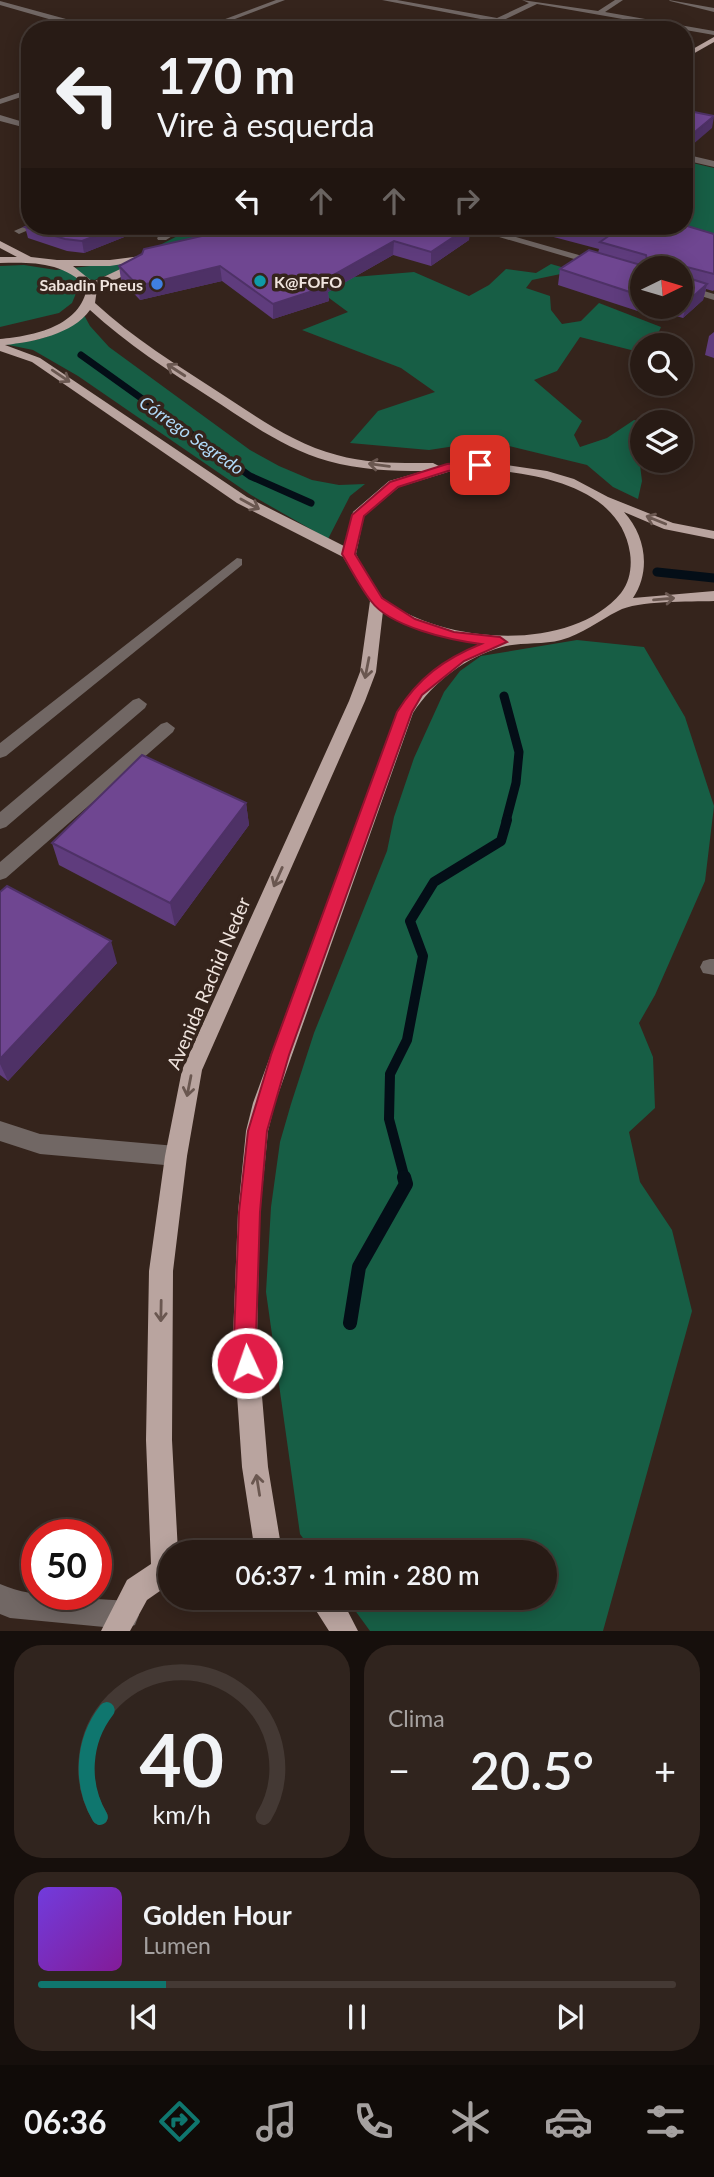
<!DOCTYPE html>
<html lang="pt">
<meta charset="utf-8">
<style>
:root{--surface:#281b15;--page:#30241e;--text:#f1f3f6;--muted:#a5a1a0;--line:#443934;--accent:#0f766e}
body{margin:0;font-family:Lato,sans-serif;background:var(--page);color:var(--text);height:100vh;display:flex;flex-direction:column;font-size:26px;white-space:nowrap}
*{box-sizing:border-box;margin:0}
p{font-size:23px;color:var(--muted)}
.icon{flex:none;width:38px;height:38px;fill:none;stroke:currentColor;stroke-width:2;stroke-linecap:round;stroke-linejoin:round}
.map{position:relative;height:1631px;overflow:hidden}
.side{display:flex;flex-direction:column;gap:14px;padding:14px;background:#160f0c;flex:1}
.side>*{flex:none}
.top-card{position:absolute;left:21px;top:21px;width:672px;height:214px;border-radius:28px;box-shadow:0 4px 18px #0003,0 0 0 2px var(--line);background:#281b15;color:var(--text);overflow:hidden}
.needle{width:46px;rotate:85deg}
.controls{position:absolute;left:630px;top:256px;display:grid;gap:14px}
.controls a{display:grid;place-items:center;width:63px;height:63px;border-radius:50%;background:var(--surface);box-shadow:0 4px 18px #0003,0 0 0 2px var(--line);font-size:35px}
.speed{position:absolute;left:21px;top:1519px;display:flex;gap:14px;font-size:35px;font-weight:700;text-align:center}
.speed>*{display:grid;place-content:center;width:91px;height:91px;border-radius:50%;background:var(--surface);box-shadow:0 4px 18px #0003,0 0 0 2px var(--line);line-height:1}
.speed .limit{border:10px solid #d22;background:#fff;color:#111}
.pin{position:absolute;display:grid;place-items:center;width:60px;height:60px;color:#fff;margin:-30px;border-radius:14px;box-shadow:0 4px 10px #0006}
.me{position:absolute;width:77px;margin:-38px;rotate:357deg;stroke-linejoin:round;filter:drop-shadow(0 0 5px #0008)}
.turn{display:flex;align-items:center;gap:24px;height:147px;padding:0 21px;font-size:32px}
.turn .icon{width:91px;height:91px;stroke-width:2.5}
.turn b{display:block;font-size:49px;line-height:60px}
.lanes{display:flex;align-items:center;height:66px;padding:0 21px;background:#0003;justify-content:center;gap:35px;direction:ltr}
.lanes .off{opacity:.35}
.big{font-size:52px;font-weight:600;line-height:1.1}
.side .card{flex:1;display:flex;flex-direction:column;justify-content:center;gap:10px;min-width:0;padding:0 24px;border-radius:28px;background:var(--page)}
.side .dial{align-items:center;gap:0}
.dial svg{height:182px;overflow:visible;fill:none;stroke:var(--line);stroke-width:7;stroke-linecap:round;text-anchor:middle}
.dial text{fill:var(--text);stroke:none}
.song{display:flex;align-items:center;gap:21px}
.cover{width:84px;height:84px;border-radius:10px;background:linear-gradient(135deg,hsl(260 70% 55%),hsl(290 70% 35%))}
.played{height:7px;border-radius:4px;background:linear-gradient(90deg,var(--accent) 20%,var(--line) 20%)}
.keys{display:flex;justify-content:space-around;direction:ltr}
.heat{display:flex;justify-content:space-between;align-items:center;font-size:38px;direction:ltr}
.side .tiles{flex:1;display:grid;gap:14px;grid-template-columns:1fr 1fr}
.card:last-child{grid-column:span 2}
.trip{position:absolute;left:158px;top:1540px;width:399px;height:70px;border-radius:35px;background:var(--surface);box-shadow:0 4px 18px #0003,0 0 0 2px var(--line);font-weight:600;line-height:70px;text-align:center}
.tabs{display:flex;height:112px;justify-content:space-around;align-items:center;background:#100b08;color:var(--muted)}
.tabs .icon{width:49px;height:49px}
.tabs .current{color:var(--accent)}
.tabs b{font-size:32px;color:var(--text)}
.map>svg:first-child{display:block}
</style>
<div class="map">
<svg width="714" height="1631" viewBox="0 0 714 1631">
<rect width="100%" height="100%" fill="#35241c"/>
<!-- green -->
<path fill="#175e45" d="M684,161l30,7v78l-30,-20z
M197,226h52l-91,20z
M149,259l-70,27 -7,17 -13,10 -59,14v-61l24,-1 32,5z
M551,264l24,7 -43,9 -6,8 24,8 1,14 11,14 19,-3 18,-18 62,24 -8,18h-11v5h-11l-51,-13 -23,34 -23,9 48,41 -8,14 6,12 27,-9 27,-18 9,2 -1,38h4l-6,5 2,16 -4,18 -25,-12 -26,-22 -99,-24 -59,9 -79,-7 28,-32 57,-19 -34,-24 -99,-38 46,-18 -42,-31 108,-9 55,24 20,-11 17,-16 30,4z
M84,315l6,11 19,21 141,103 29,16 33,14 27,5 26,-1 -15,12 -22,43 -77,-44 -173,-119 -45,-26 -29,-6c29,-1 59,-9 80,-29z
M577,640l67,7 41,70 29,89 -9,75 -50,114 -16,28 14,34 2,51 -26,24 11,50 32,48 20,81 -89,320h-233l-24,-33h198v-46h-231l-13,-18 -34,-242 5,-85 9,-65 11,-38 23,-71 73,-182 7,-34 20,-59 30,-66 16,-21 21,-15z"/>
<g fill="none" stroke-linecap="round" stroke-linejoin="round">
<!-- stream-far3 -->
<path stroke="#040e17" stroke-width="7" d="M81,355l169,121 61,27"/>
<!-- stream-far2 -->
<path stroke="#040e17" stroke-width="9" d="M657,572l57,6
M504,696l15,56 -3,31 -10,38"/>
<!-- stream-far1 -->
<path stroke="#040e17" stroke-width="10" d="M405,1179l-16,-60 1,-45 17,-34 16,-84 -13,-35 24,-39 67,-41 6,-21"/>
<!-- stream -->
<path stroke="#040e17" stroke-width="14" d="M350,1323l9,-56 47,-83 -2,-7"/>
<!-- minor -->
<path fill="#716764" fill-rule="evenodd" d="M276,0h9l-79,30h-10z
M382,0h15l100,18 32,-15 -7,-3 76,11 17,-11h8l-18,12 109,19v4l-177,-31 -54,26h-9l17,-9z
M669,0l45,8v4l-44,-11z
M0,1l99,27v2h-12l-87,-25z
M30,89v5l-30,10v-5z
M0,115l30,9v5l-30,-8z
M684,154l30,7v6l-30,-7z
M30,224l8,2 -19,8 -5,-3z
M175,226h13l-22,14h-8l-1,-2 7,-7z
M462,226h15l165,47v6z
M681,284l33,10v6l-33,-10z
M237,558l5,1v6l-236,191 -6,2v-15z
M139,698l8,6 -2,4 -139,119 -6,2v-17l133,-112z
M167,722l8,6 -2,4 -167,146 -6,2v-18l161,-138z
M710,959h4v16l-11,-2 -3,-6 3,-6z
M0,1121l40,13 136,12 8,3 3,7 -3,7 -8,3 -136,-12 -40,-13z
M0,1584c37,16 83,13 125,17l10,4 4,10 -4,10 -10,4 -115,-11 -10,-4z"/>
<!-- major -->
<path fill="#b9a49f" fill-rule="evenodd" d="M714,37v5l-30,17v-5z
M0,241l31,16 26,3h53l47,-6v4l-17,3 4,3 -1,2 -46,23 -2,14c38,35 82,62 125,90 37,24 74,51 117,62 31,9 64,8 96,8l6,3 40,-5 68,10 27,8 34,18 65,26 41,8v8l-50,-10 -40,-17c22,24 27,59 9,86l81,-7v10c-24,1 -76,-1 -96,10 -20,10 -35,23 -57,29 -19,5 -42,2 -59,7 -36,10 -69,35 -89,66l-138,390 -7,28 -8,81 -3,125 11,130 14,85h-27l-13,-85 -9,-130 5,-125 8,-81 7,-28 144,-391c20,-33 48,-52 83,-68l-52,-11 -45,-22 -7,61 -11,29 -163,369 -15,86 -14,115 -1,169 6,112h-8v32l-23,16 -17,31h-29l26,-51 24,-16 -5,-124 3,-169 16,-115 17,-86 167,-369 11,-29 10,-71 -27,-44 -106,-54 -205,-141 -32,-11v-12c34,-3 81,-13 87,-52 -24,-25 -54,-25 -87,-24v-6h17l-17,-9zM135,262l-42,20 -20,-16h37zM90,310c37,34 79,61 121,88 37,24 74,51 117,63 31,9 64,10 96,10l-35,10 -36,31 -9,34 -97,-49 -207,-139 -35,-13c28,-3 68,-11 85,-35zM479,469c54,4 141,16 151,84 2,13 0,29 -9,40 -51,61 -179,51 -237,6 -13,-11 -20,-30 -28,-45l8,-38 35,-29 49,-15z
M211,1538h20l10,4 4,10h-47l3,-10z
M308,1598h33l17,33h-29z"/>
</g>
<!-- wall -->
<path fill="#5f3c7d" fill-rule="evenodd" d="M152,226l-68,27 -17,-2 -39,-13 -3,-11z
M470,226l-1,14 -38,26 -38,-11 -65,37 1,9 -56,18 -51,-38 -82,19 -19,-20 -2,-14 23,-12z
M512,226h172l30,8v56l-1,1 -7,-2 -3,11 -20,18 -14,-4 -7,5 -104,-34 2,-16 38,-16 1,-4zM642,268h39v38h-39z
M714,332v26l-9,-3 4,-19z
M246,803l3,22 -74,101 -116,-61 -7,-22z
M0,892l117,71 -109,118 -8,-6z"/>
<!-- shaded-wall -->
<path fill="#4e3166" d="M690,103l-3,12 -3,2v-11z
M714,117l-2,11 -28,24v-11z
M121,226h31l-68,27 -2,-12z
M470,226l-1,14 -38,26v-14z
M394,241l-1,14 -65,37 1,9 -56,18v-15l48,-22z
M220,266l2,15 -82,19 -2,-14z
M707,284l-4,16 -20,18 4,-16z
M665,306h6l-2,8 -7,5z
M246,803l3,22 -74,101 -5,-23z
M111,941l6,22 -109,118 -8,-17v-5z"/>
<!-- building -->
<path fill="#6f4691" stroke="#4e3166" stroke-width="2" d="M684,110l30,6 -30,25z
M30,225v1h91l-39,15 -17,-2 -40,-12z
M684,225l30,9v40l-31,-8 -1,10 25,8 -20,18 -6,-2v-32h-39v28l-82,-27 29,-19 55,16 4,-3 -2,-8 -46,-13 10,-7 -38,-9z
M246,226h224l-39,26 -37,-11 -73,41 7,4 -55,18 -53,-38 -82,20 -19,-20 23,-12 2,-5z
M142,755l104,48 -76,100 -118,-60z
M7,886l104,55 -111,118v-167z"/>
<!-- one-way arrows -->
<defs><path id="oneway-shaft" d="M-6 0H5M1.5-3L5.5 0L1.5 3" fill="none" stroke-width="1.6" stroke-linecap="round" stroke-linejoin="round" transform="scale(1.75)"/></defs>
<g stroke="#6a5750">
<use href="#oneway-shaft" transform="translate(176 370) rotate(-147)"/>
<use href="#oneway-shaft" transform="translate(61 376) rotate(34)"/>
<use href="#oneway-shaft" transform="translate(379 465) rotate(-173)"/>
<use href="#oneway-shaft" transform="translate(250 504) rotate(29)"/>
<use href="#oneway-shaft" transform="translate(656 520) rotate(-158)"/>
<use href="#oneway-shaft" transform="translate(664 599) rotate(-5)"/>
<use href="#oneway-shaft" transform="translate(367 668) rotate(101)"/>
<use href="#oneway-shaft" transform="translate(278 877) rotate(114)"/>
<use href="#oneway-shaft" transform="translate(189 1086) rotate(101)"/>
<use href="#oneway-shaft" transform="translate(161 1311) rotate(91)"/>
<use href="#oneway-shaft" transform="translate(258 1485) rotate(-99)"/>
</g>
<!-- route -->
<path fill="#e11d48" stroke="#92132f" stroke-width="2" d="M480,461l5,4 -1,2 -36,4 -50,16 -34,29 -9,38 27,44 33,21 39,13 46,5 7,5 -43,19 -42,34 -10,17 -123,343 -22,76 -7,81 -4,125 2,26 -3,8 -8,3 -8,-3 -5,-34 5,-125 9,-81 23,-76 126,-343c21,-34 47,-53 84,-68 -31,-4 -91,-17 -110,-43 -11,-14 -20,-32 -29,-47l10,-39 38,-33 57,-18z"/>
<!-- markers -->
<circle fill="#0f9aa8" stroke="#35241c" stroke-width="2.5" cx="260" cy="281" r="7"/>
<circle fill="#3f7fe0" stroke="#35241c" stroke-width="2.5" cx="157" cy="284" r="7"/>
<g text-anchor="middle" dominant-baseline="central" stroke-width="7" stroke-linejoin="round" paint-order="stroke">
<!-- far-poi labels -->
<g font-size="16" font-weight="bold" fill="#f0e4de" stroke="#35241c" text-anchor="start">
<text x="274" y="281">K@FOFO</text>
<text x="143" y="284" text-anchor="end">Sabadin Pneus</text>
</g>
<!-- far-water labels -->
<g font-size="18" font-style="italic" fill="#b0daf9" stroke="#35241c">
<text transform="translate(192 435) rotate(35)">Córrego Segredo</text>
</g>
<!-- street labels -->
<g font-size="19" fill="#f0e4de" stroke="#35241c">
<text transform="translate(208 983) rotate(-67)">Avenida Rachid Neder</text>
</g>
</g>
</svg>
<div class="controls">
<a><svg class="needle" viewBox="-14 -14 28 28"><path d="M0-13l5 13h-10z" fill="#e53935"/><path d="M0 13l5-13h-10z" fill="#a5a1a0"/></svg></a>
<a><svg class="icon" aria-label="search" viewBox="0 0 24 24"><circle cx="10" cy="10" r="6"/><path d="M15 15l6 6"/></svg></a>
<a><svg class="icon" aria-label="layers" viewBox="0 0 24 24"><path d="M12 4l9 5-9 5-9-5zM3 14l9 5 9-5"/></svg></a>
</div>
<div class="speed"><div class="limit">50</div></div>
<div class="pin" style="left:480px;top:465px;background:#d93025"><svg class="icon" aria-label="arrive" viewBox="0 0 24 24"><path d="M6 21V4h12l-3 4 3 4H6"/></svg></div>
<svg class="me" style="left:247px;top:1363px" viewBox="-20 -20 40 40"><circle r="17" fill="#e11d48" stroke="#fff" stroke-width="3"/><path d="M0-11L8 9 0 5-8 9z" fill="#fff"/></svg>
<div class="trip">06:37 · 1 min · 280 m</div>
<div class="top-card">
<div class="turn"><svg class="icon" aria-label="left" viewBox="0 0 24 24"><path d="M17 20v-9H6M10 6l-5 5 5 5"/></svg><div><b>170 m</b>Vire à esquerda</div></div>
<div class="lanes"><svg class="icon" aria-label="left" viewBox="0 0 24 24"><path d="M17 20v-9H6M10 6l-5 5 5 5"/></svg><svg class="icon off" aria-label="ahead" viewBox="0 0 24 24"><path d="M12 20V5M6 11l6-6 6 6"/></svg><svg class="icon off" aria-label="ahead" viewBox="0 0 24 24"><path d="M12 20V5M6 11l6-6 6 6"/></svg><svg class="icon off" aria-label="right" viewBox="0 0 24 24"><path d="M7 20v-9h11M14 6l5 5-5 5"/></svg></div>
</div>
</div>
<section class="side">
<div class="tiles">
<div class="card dial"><svg viewBox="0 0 100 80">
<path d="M14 69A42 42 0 1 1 86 69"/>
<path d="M14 69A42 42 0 0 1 17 22" stroke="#0f766e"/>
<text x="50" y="56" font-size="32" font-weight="700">40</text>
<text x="50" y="72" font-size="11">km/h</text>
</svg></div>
<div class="card"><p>Clima</p>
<div class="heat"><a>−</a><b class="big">20.5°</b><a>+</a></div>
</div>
<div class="card">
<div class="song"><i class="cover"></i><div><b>Golden Hour</b><p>Lumen</p></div></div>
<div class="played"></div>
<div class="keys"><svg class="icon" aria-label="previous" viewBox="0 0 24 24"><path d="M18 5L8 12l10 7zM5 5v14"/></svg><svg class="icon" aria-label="pause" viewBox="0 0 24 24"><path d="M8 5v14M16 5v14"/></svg><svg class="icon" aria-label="next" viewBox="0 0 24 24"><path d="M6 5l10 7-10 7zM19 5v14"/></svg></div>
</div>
</div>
</section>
<nav class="tabs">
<b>06:36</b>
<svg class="icon current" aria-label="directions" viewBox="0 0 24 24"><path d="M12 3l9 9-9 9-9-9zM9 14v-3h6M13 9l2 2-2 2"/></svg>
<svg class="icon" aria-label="music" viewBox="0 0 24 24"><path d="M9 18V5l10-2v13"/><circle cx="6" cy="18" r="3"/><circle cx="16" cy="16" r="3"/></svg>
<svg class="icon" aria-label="phone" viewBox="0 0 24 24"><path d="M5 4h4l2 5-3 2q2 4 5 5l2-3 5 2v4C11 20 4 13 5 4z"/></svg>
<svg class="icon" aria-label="climate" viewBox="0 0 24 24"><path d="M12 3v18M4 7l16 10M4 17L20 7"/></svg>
<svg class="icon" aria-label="car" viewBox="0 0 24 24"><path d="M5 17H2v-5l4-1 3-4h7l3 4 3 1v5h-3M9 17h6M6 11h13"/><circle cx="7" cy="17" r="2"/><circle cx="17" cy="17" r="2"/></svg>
<svg class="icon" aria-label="filters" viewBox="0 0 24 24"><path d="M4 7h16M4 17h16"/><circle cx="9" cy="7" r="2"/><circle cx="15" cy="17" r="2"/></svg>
</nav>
